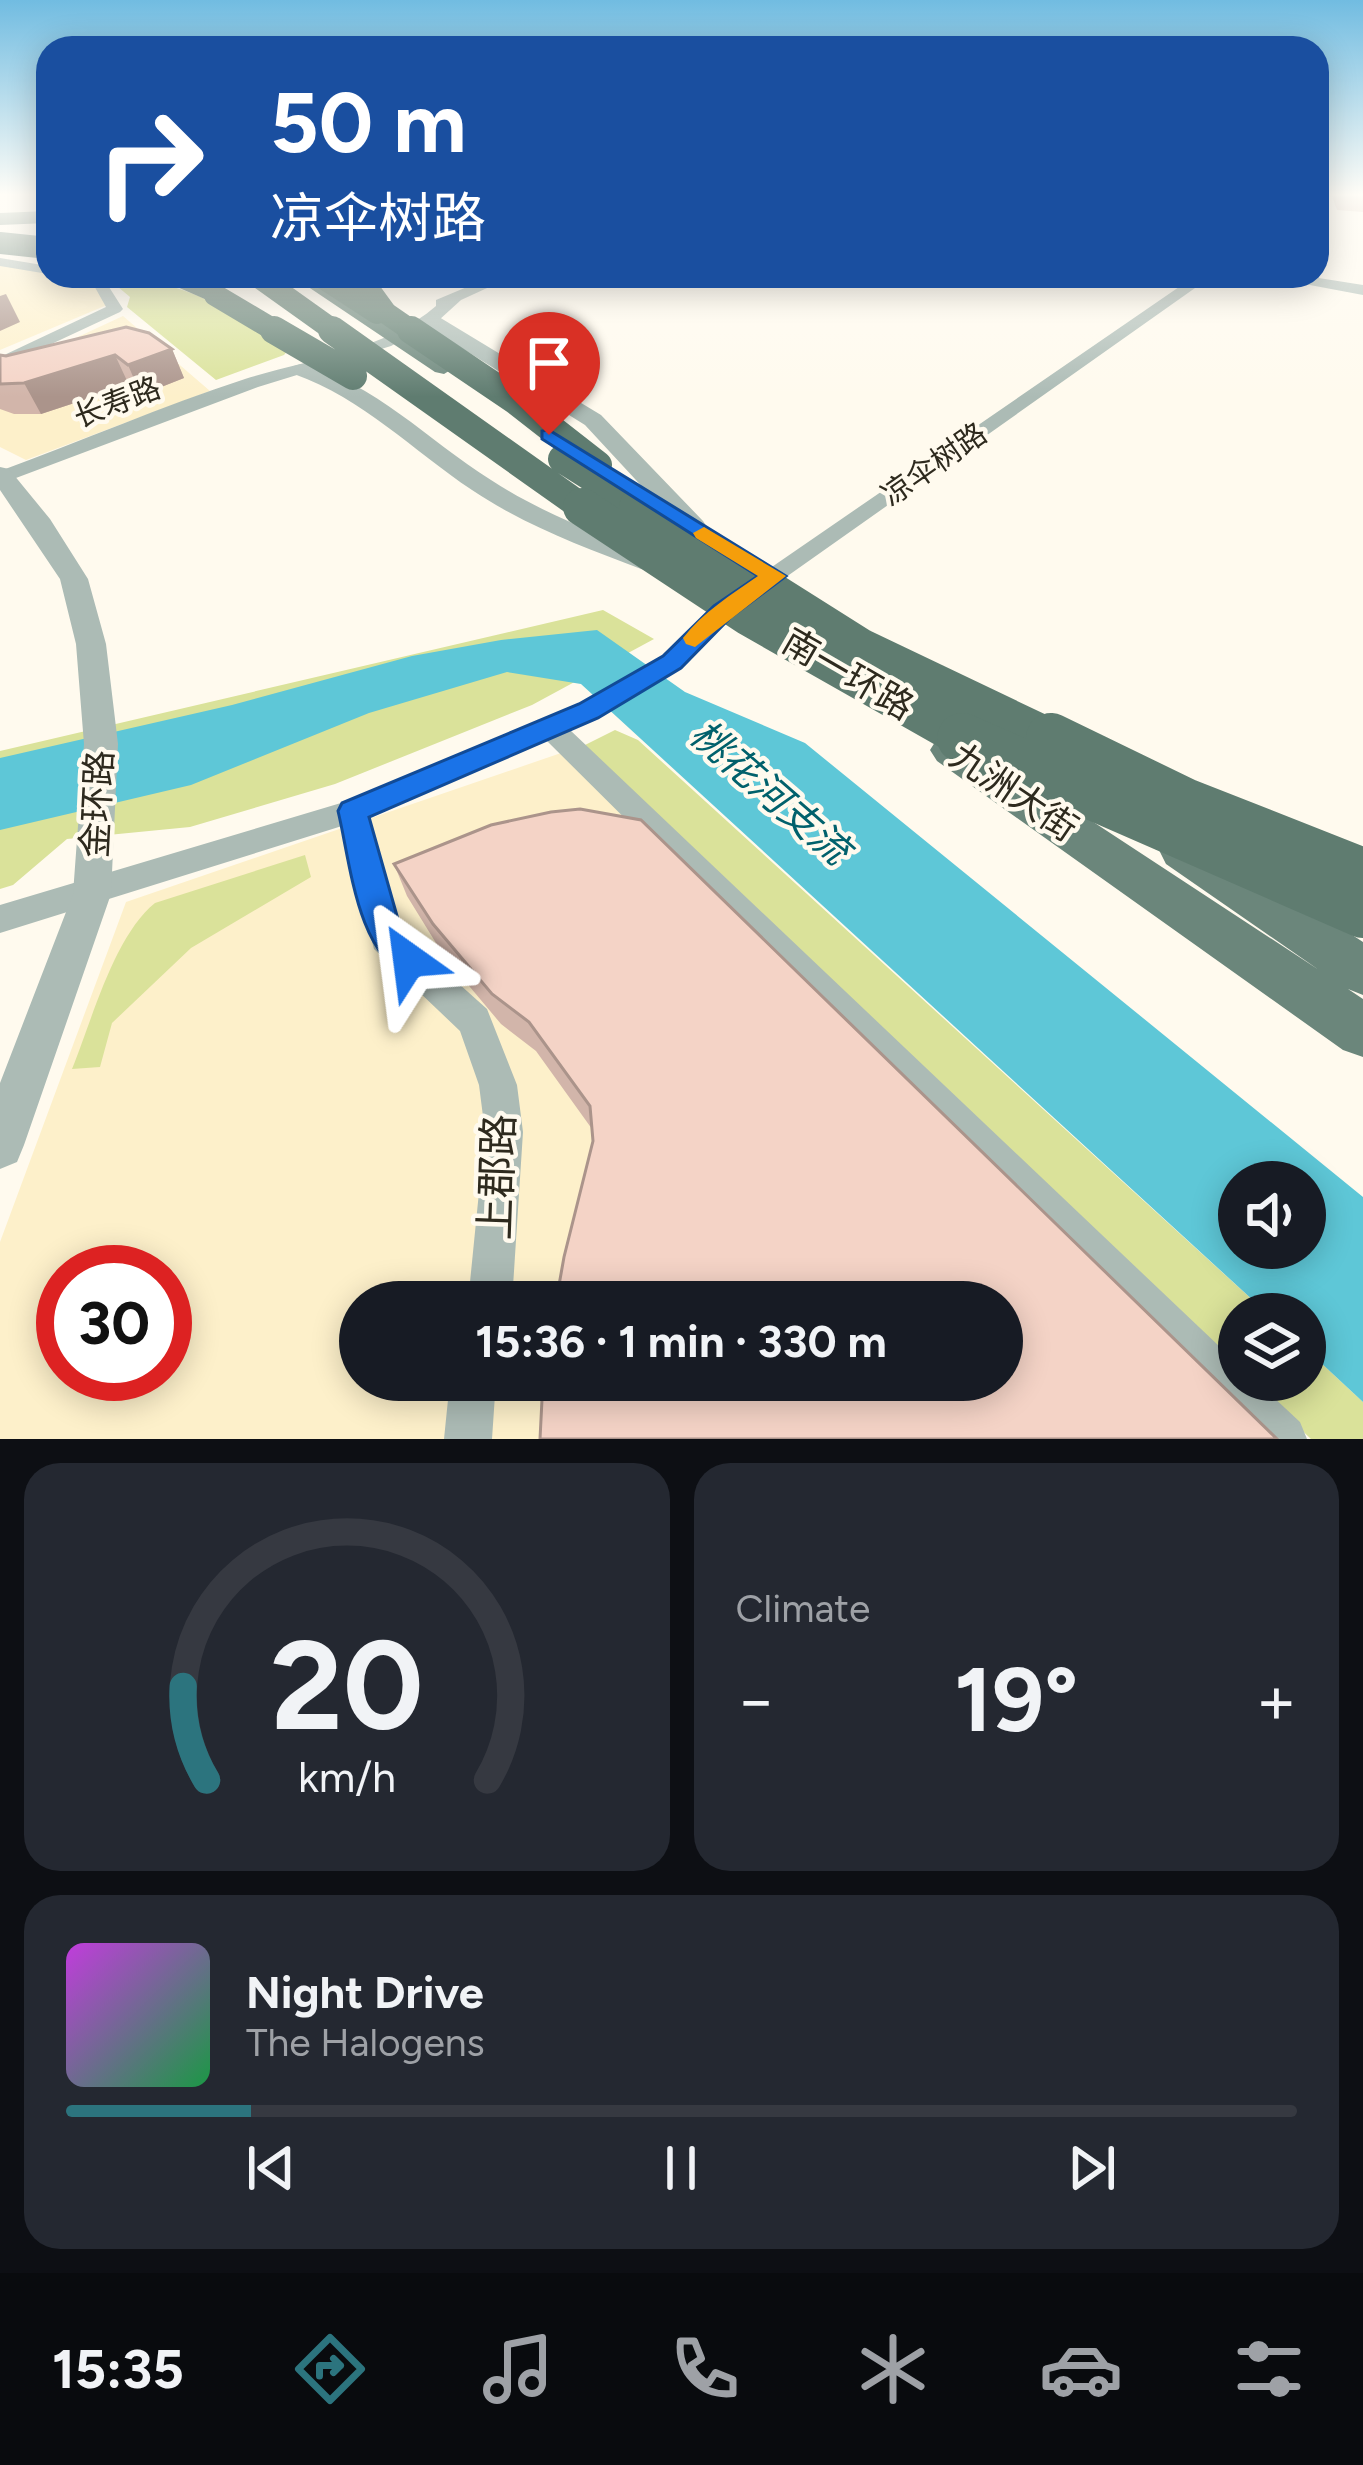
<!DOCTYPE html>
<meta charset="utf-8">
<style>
:root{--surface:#171b24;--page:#242831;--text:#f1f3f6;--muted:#9ea1a6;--line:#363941;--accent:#2c747e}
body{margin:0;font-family:Figtree,"Noto Sans SC",sans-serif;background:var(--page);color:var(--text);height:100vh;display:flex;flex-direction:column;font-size:45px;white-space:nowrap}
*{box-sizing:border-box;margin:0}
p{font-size:39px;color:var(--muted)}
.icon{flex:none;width:66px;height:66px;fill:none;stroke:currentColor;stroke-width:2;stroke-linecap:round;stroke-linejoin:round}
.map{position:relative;height:1439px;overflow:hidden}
.drawer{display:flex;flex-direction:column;gap:24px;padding:24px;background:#0d0f14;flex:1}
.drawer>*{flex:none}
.banner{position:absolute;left:36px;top:36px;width:1293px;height:252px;border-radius:36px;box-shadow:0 6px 30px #0003;background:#1a4fa0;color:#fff;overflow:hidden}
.fabs{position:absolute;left:1218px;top:1161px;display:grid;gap:24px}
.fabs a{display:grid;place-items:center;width:108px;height:108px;border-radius:50%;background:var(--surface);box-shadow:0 6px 30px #0003;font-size:60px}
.speed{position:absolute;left:36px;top:1245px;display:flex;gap:24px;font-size:60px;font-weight:700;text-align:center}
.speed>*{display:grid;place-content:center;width:156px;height:156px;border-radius:50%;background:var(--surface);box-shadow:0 6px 30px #0003;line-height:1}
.speed .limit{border:18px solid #d22;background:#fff;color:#111}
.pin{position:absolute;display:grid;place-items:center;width:102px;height:102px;color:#fff;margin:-123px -51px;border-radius:50% 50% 50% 0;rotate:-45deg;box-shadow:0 0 12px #0007}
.pin .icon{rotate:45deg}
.me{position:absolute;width:132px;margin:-66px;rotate:329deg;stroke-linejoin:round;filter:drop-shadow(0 0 9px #0008)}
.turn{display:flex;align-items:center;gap:42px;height:252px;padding:0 36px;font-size:54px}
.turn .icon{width:156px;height:156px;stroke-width:2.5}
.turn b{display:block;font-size:84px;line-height:102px}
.big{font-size:90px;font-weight:700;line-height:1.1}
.drawer .card{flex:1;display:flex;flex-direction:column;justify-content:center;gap:18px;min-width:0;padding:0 42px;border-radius:36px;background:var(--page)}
.drawer .dial{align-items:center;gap:0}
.dial svg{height:312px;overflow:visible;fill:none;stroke:var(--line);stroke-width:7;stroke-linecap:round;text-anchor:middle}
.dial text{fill:var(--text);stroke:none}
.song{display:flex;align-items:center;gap:36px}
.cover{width:144px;height:144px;border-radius:18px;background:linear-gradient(135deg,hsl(290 70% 55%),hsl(140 70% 35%))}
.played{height:12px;border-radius:6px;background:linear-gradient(90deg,var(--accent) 15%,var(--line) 15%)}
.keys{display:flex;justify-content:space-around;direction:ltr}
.heat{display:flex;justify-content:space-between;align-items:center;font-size:66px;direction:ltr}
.drawer .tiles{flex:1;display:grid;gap:24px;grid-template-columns:1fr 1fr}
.card:last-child{grid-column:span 2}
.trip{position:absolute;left:339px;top:1281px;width:684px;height:120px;border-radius:60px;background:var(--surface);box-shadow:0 6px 30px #0003;font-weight:700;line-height:120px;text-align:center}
.menu{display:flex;height:192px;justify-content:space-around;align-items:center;background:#090b0e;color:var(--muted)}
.menu .icon{width:84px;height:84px}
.menu .on{color:var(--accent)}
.menu b{font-size:54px;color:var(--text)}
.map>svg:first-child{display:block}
</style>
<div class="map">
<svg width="1363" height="1439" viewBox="0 0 1363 1439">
<rect width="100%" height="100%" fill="#fffaee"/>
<!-- built -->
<path fill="#fdf0ca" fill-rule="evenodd" d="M0,265l48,5v6h45l14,29 -107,45z
M123,316l87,75 -184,69 -26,-13v-74z
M564,752l709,687h-1273v-197l126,-340zM63,1272h102v102h-102zM360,1302h642v78h-642z"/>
<!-- green -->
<path fill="#dae29a" d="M105,276c72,0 126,36 188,68l-9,11 -68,25 -89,-73 3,-10z
M603,610l51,29 -122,66 -197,79 -145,43 -123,12 -54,46 -13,4v-138z
M615,730l23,10 630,574h-29v57l-656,-625z
M305,855l6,22 -120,71 -79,75 -12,44 -28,2c20,-49 42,-133 83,-166z
M1305,1348l58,54v37h-52l-62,-59h56z"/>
<!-- water -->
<path fill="#5ec7d7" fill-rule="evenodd" d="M597,630l88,62 120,51 558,454v205l-58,-54v-34h-37l-687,-630 -74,-12 -138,41 -178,72 -191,45v-72l232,-53 180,-49 89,-16zM1239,1182h66v66h-66z"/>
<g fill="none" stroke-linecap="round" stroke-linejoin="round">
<!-- minor -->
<path fill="#acbbb5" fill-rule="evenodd" d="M0,258l48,8v8l-48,-8z
M75,276h27l21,33 -3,3 -120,56v-11l106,-50 -14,-25z
M493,276h20l-52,24 -22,20 -48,26 -133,41 -258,97v-13c82,-30 162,-65 245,-92 64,-20 139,-28 191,-73v-6z
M1195,276h17l-481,340 -50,52 -111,62 669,635v15h16l45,42 7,17h-57l-703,-698 -177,76 30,114 87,78 30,76 6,47 -11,170h-44l17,-170 -6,-47 -19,-54 -86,-82 -32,-123 -342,107v-28l371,-111 209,-90 83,-48 52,-50z
M450,1380h46l-4,59h-48z"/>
<!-- tertiary -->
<path fill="#acbbb5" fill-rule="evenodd" d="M1262,276h44l57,9v10z
M425,317h14l162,98 102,106 4,6 -4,6h-18l-100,-108 -160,-100z
M301,364c75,19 126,76 190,116 52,34 111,56 170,77l4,6 -14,8 -10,-2c-58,-22 -117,-44 -169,-79 -60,-40 -108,-91 -178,-116v-8z
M0,467l9,2 41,50 38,60 18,65 12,100 -7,150 -87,251 -7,17 -17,7v-86l73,-189 11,-150 -8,-100 -16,-65 -60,-89z"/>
<!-- primary -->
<path fill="#6b867b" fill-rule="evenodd" d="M292,276h27l138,90 -13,8 -9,-2z
M952,734l15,5 352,231 -153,-106 -7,-14 7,-14 17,-5 17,5 163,106v53l-15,-6 15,10v58l-20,-7 -406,-289 -7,-11 7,-11z"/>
<!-- trunk -->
<path fill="#5f7c70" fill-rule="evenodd" d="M48,211v12l-48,2v-12z
M152,276h32l43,19 -4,5h-16z"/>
<!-- trunk-bridge-far3 -->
<path stroke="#5f7c70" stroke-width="22" d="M0,243l48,5
M257,276l80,57
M320,276l57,37
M359,276l27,37 29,20
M215,295l64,38"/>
<!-- trunk-bridge-far2 -->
<path stroke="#5f7c70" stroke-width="28" d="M274,330l79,46
M332,330l254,180
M411,330l105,71 82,64
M562,459l81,51"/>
<!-- trunk-bridge-far1 -->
<path stroke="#5f7c70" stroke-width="38" d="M582,507l165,109 220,125
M638,507l224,141 195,93"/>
<!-- trunk-bridge -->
<path stroke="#5f7c70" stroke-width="50" d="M962,738l401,175
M1051,738l134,65 178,70"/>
</g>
<!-- wall -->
<path fill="#d2b5aa" d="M1332,196h31v16l-26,-2z
M172,349l12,29 -43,17 -12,-10 -88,29h-27l-14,-5v-54z
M580,809l13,332 -1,-12 -56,-78 -35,-27 -57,-68 -37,-60 -13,-32z"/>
<!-- shaded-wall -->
<path fill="#ab948b" d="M6,294l14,28 -20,9v-35z
M172,349l12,29 -43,17 -13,-30z
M115,355l14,30 -88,29 -17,-31z"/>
<!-- building -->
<path fill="#f4d3c6" stroke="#ab948b" stroke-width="3" d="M126,327l23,6 23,16 -44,16 -13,-10 -91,28 -24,1v-29l6,1z
M580,809l61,11 636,619h-737l3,-59h459v-78h-446l8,-45 29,-116 -3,-35 -61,-84 -37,-28 -59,-70 -39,-60 97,-39 60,-13z"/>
<!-- sky -->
<linearGradient id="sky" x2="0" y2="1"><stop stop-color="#71bce1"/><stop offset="0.49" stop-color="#fffdf7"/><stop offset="1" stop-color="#fffdf7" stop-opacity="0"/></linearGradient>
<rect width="1363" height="397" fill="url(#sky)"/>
<!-- route -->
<path fill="#1a73e8" stroke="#114b97" stroke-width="3" d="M549,430l237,146 -55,41 -50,51 -83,50 -229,99 32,113 25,30 -5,11 -12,4c-52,-19 -59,-115 -71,-164l4,-8 237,-99 84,-48 51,-50 44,-30 -216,-137v-8z"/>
<!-- slow -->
<path fill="#f59e0b" d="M704,527l82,49 -91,71 -9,-3 -3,-6c20,-26 48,-43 75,-62l-62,-38 -3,-5z"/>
<g text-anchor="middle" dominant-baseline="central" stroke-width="9" stroke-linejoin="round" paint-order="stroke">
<!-- far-street labels -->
<g font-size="30" fill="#2e2a1e" stroke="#fffaee">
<text transform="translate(117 402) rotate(-21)">长寿路</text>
<text transform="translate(934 464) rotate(-35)">凉伞树路</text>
</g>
<!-- street labels -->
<g font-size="36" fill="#2e2a1e" stroke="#fffaee">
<text transform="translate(848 674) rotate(30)">南一环路</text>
<text transform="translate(1014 792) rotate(34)">九洲大街</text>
<text transform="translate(97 804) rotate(-87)">金环路</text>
</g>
<!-- water labels -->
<g font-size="39" font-style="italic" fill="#01616c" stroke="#fffaee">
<text transform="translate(770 792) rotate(41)">桃花河支流</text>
</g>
<!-- near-street labels -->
<g font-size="42" fill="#2e2a1e" stroke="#fffaee">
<text transform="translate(497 1177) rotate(-88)">上郡路</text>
</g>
</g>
</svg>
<div class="fabs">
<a><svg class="icon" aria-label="sound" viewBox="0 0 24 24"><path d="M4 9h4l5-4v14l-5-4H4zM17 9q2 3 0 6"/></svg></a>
<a><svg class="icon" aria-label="layers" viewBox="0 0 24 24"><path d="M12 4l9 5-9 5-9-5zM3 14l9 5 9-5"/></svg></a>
</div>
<div class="speed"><div class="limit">30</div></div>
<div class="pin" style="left:549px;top:435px;background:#d93025"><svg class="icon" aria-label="arrive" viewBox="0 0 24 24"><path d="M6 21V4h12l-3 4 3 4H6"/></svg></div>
<svg class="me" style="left:409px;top:960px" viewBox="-20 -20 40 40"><path d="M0-17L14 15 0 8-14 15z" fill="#1a73e8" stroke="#fff" stroke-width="4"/></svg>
<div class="trip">15:36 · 1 min · 330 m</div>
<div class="banner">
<div class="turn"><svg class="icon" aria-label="right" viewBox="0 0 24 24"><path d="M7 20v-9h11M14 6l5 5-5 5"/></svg><div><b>50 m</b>凉伞树路</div></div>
</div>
</div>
<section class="drawer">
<div class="tiles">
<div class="card dial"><svg viewBox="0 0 100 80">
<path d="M14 69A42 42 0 1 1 86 69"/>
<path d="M14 69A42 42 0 0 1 8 45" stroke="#2c747e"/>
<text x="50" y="56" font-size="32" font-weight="700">20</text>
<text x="50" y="72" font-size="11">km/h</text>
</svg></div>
<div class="card"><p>Climate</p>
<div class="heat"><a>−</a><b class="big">19°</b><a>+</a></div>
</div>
<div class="card">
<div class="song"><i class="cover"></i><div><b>Night Drive</b><p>The Halogens</p></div></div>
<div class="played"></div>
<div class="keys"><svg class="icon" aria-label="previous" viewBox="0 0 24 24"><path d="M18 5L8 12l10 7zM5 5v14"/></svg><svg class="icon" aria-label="pause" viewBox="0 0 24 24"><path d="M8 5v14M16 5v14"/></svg><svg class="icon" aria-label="next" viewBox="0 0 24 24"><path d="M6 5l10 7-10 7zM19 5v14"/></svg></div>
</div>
</div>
</section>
<nav class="menu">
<b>15:35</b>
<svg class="icon on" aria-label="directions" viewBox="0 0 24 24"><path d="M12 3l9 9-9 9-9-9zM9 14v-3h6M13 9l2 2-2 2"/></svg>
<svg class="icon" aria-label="music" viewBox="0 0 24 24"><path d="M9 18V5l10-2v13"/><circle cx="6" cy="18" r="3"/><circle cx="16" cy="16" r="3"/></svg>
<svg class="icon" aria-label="phone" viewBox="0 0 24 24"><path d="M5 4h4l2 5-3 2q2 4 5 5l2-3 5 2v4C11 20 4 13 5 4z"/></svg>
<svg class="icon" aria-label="climate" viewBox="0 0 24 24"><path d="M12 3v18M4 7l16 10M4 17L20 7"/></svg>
<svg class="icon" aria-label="car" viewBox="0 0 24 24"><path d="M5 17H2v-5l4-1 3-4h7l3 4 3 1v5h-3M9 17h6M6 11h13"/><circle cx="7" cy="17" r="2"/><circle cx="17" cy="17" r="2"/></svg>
<svg class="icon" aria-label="filters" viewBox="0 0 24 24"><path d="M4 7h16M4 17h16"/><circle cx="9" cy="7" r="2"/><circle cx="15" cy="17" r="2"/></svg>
</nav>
